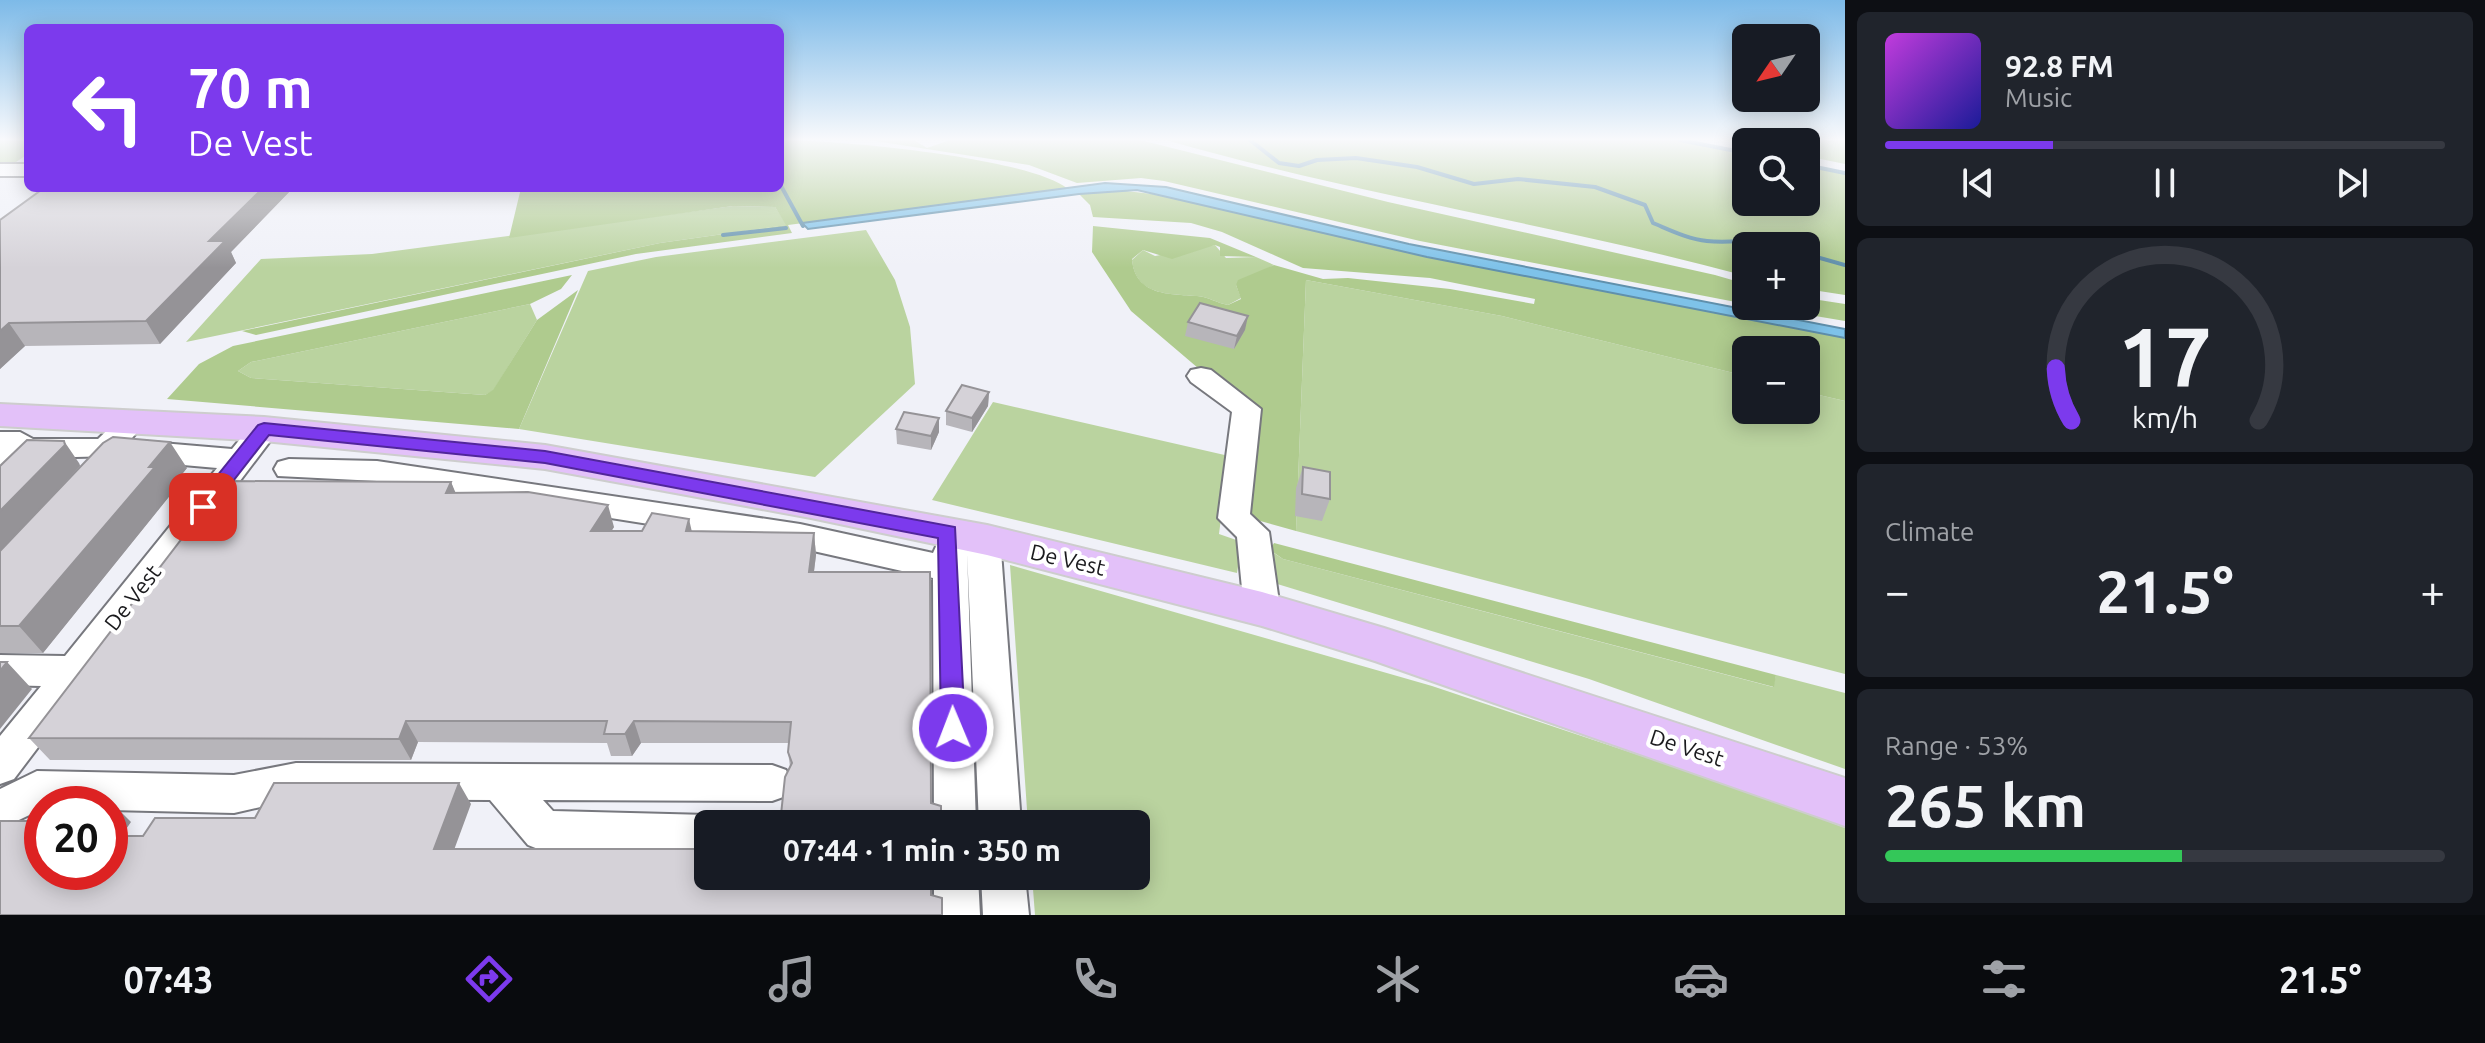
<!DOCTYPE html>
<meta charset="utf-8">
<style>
:root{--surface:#171b24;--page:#20242c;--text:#f1f3f6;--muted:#9ea1a6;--line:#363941;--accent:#7c3aed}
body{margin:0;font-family:Ubuntu,sans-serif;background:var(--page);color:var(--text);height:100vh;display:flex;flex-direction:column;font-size:30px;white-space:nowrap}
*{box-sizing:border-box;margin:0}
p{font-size:26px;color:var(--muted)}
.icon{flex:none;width:44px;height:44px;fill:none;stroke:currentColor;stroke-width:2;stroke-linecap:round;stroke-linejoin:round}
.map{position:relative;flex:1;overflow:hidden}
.panel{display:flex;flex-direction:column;gap:12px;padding:12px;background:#0d0f14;width:640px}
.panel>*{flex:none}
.top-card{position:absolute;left:24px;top:24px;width:760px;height:168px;border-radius:12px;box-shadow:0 4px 20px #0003;background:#7c3aed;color:#fff;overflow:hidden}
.needle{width:52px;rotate:235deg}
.controls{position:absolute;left:1732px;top:24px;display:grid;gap:16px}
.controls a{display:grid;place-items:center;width:88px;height:88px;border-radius:12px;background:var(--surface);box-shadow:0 4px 20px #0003;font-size:40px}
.speed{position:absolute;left:24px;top:786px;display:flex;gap:16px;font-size:40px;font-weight:700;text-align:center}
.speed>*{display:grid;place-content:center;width:104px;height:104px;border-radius:50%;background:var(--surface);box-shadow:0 4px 20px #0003;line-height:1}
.speed .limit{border:12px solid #d22;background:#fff;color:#111}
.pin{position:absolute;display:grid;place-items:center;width:68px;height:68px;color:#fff;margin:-34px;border-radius:16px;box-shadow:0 4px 12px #0006}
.me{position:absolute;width:88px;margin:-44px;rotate:359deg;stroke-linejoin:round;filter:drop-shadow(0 0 6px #0008)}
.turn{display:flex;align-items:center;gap:28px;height:168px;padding:0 32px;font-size:36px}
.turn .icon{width:104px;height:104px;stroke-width:2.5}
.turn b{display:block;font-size:56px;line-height:68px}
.big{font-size:60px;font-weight:700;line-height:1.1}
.panel .tile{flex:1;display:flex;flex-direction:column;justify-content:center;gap:12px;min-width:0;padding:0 28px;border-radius:12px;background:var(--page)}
.panel .dial{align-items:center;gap:0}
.dial svg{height:208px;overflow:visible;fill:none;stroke:var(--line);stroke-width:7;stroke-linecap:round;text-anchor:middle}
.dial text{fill:var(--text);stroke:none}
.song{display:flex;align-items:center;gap:24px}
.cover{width:96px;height:96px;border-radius:12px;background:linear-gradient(135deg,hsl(290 70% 55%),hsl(240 70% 35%))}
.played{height:8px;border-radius:4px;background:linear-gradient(90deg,var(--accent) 30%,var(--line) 30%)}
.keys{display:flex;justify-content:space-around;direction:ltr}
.heat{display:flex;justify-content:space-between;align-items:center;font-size:44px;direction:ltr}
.charge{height:12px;border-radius:6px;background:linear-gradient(90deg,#34c759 53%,var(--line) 0)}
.trip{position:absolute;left:694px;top:810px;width:456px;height:80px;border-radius:12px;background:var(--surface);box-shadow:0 4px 20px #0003;font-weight:700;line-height:80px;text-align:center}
.tab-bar{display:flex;height:128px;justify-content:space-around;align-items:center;background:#090b0e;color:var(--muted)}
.tab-bar .icon{width:56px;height:56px}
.tab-bar .on{color:var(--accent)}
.tab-bar b{font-size:36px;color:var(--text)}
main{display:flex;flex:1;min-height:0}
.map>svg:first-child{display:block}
</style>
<main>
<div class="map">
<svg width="1845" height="915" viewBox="0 0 1845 915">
<rect width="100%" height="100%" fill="#f0f1f8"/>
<!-- green -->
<path fill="#bad39f" d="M733,206l42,1 12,18 -127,18 -474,99 75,-83 111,-5z
M866,230l29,50 15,47 5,57 -100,93 -296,-48 69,-158 68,-14z
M1215,245l11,13 30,-1 18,8 -38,20 5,13 -13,7c-11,-2 -19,-8 -31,-9 -27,-2 -62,0 -65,-36l11,-10 12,6z
M1306,280l196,36 244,60v34h60v-18l39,9v273l-549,-143z
M530,304l7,16 -44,71 -8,4 -234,-17 -13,-7 13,-9z
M993,402l236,54 -10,78 23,8 -5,31 -305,-73z
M1271,551l12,8 490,128 3,-12 69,18v76l-256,-90 -315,-96z
M1010,565l422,121 347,116 66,26v87h-810l-3,-39h104v-52h-108z"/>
<!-- forest -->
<path fill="#afcb8e" d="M0,140l28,1v13l-18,12h-10z
M780,140c56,0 248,17 288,49l-280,36 4,8 -156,21 -380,81 -14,-4 418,-88 126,-18 -11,-18 -42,-1 -224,32 12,-50h259z
M869,140h45l13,8 23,-8h190l248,62 327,73 31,9v20l-326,-63 -256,-60 -23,-3 -64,5 -48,-18z
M1166,140h512l68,14v48h60v-36l39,8v121l-39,-6v-43h-60v30c-192,-52 -389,-81 -580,-136z
M1723,140h122v24l-39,-8v-14l-60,2z
M1117,190l53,6 257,61 418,81v63l-39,-9v-42h-60v26l-244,-60 -196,-36 -10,251 -50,-14 13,-106 -61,-43 -67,-57 -39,-59 1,-26 117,12 46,19 -36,-1v-9l-5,-2 -43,14 -29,-9 -11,9c3,37 38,35 65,37 12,1 20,7 31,9l13,-6 -5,-14 2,-5 36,-15 49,14 25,-1 102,11 84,15 1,-5 -105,-21 -127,-10 -81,-36 -31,-9 -98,-6 -3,-12 -11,-11z
M572,275l-11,14 -31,15 -279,58 -13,9 13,7 234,17 8,-5 44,-70 41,-30 -59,139 -352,-30 32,-35 34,-18z
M1806,298l39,6v17l-89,-15h50z
M1274,543l502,132 -2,12 -491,-128 -13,-9z"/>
<!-- water -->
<path fill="#7ec2e9" stroke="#6090ac" stroke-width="2" d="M1105,183l61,4 243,57 436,85v9l-418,-81 -290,-67 -58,4 -271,35 -6,-6z"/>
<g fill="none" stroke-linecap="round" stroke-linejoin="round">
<!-- stream -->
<path stroke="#6090ac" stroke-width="4" d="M1250,140l29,23 20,3 18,-6 39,-2 61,9 57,17 44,-5 77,8 50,18 8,18c17,7 35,16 54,18 28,3 54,-5 82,5
M1680,140l66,13
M1806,165l39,8
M780,184l23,42
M723,235l63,-7
M1806,254l39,11"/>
<!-- minor casing -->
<g stroke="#77787e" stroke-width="4">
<path id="minor" d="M0,164h28v12h-28z
M1201,368l10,2 50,39 -11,105 19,18 11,77 -6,10 -12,3 -12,-3 -6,-10 -7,-72 -19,-19 14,-106 -41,-30 -4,-6 4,-6z
M134,411l10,3 4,6 -32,36 -81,2 -11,-4 -13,13 -11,3v-38h20l13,7h65l26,-25z
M264,420l10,2 5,7 -5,7 -260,343 -14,5v-48l41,-50 -41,-1v-30l65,1 152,-188 -79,-7 -11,-3 -4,-7 4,-7 11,-3 94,8 22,-27z
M289,459l88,2 423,63 133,29 5,-11 12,-4 12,4 5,8 9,274h-42l-1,-246 -133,-30 -423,-67 -99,-5 -4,-7 4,-7z
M987,528l12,4 4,8 -2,11 20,273h-42l-12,-273 8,-19z
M296,763l476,2 14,5 6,13 -6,13 -14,5 -229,-1 10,11 155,4 16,9h-16v31l-165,-4 -15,-6 -38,-45 -194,-1 -62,14 -124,-3v-6h-68v5l-42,20v-40l37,-18 197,4z
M934,876h44l2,39h-46z
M981,876h44l4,39h-46z"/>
</g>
<!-- major casing -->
<g stroke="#cdcdcd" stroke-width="4">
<path id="major" d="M0,404l264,13 281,28 442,80 275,67 122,36 461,150v48l-470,-165 -113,-35 -275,-71 -176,-37 -266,-49 -281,-28 -264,-15z"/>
</g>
<!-- minor -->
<use href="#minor" fill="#fff" fill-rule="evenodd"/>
<!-- major -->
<use href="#major" fill="#e3c1f9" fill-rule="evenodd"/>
</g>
<!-- wall -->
<path fill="#b7b5ba" d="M44,188h249l-62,64 5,11 -76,81 -135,2 -25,23v-149z
M1188,322l57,8 -11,19 -49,-13z
M989,392l-1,14 -16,26 -26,-7v-14z
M896,429l43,3 -8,18 -34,-6z
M79,463l1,3 -43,46 150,-44 -17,21 2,4 -129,160h-43v-187z
M1303,467l27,32 -8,22 -27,-5 1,-28z
M451,482l4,11 159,34 -3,4 203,2 2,22 -2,17 117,231 -141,-36 -2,-15 1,-9h-148l-9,13h-21l-4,-13 -189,-1 -7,18h-361l-21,-22z"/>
<!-- shaded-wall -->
<path fill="#959397" d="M263,188h30l-62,64 5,11 -76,81 -14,-23 63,-80z
M1248,316l-3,14 -11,19 3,-13z
M9,323l16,23 -25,23v-38z
M989,392l-1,14 -16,26v-14z
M939,418v14l-8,18v-14z
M64,441l15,22 1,3 -80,86v-41z
M170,442l17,26 -17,21 2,4 -129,160 -24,-27z
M451,482l9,21 -14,-10z
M608,505l6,22 -16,26 -7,-22z
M689,519l5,22 -8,-10z
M814,533l2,22 -5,39 -2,-22z
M7,662l25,27 -32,40v-58z
M406,721l12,21 -7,18 -12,-21z
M634,721l7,22 -9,13 -7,-22z
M459,783l12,21 -24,65 -13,-20z
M110,801l21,21 -9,13 8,7 -20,8v-46h-2z"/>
<!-- building -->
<path fill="#d5d2d8" stroke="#959397" stroke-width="2" d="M44,188h219l-54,53h16l-79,80 -137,2 -9,8v-111z
M1200,303l48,13 -11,20 -49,-14z
M962,385l27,7 -17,26 -26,-7z
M904,412l35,6 -8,18 -35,-7z
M113,437l57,5 -21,25h6l-136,159h-19v-75l103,-108z
M27,440l37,1 1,4 -65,66v-45z
M1303,467l27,5v27l-28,-5z
M226,481l225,1 -5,11 82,-1 80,13 -17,26h51l10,-18 37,6 -3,12 128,2 -5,39h121l1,231 10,3v18h-161l5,-47 7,-14 -4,-11 3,-30 -157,-1 -9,13h-21l3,-13h-201l-7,18 -370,-1z
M0,662h7l-7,9z
M274,783h185l-25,66h274v27h223v19l11,3v17h-942v-94h42v51h68v-36h33l12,-18h100z
M66,801h44l-2,3h-44z"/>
<!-- sky -->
<linearGradient id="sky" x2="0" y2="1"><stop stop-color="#7dbae8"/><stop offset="0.52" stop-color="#f8f9fc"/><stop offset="1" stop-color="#f8f9fc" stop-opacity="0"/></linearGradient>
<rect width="1845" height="268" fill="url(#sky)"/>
<!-- route -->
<path fill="#7c3aed" stroke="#51269a" stroke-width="2" d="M264,423l281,28 410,76 10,201 -3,7 -9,3 -8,-3 -4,-7 -3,-190 -393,-75 -276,-28 -60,77h-13l-3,-5 3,-5 62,-77z"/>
<g text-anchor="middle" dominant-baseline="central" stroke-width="8" stroke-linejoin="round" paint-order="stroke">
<!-- street labels -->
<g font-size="22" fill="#1a1a1d" stroke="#fff">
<text transform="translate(1068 559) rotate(13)">De Vest</text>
<text transform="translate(132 597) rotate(-52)">De Vest</text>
<text transform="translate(1687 747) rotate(18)">De Vest</text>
</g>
</g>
</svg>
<div class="controls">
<a><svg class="needle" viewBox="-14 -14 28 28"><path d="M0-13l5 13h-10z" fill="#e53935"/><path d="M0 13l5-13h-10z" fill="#9ea1a6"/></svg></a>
<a><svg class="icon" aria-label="search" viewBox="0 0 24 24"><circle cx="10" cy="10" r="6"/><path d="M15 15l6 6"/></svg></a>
<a>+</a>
<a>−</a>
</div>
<div class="speed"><div class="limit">20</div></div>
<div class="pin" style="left:203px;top:507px;background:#d93025"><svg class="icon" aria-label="arrive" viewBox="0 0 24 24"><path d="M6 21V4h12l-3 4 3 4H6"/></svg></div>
<svg class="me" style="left:953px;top:728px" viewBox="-20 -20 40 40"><circle r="17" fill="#7c3aed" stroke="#fff" stroke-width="3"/><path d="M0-11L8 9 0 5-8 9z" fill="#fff"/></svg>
<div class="trip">07:44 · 1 min · 350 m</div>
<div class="top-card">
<div class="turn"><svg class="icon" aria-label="left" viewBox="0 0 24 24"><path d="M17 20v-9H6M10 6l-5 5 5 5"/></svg><div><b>70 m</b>De Vest</div></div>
</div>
</div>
<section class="panel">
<div class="tile">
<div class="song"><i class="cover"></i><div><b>92.8 FM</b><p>Music</p></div></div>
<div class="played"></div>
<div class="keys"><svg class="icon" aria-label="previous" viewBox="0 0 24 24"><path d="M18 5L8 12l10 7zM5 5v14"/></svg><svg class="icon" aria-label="pause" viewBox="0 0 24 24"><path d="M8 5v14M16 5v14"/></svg><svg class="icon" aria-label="next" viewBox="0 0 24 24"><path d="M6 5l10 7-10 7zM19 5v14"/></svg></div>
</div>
<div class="tile dial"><svg viewBox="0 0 100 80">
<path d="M14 69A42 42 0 1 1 86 69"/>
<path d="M14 69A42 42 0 0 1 8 49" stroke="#7c3aed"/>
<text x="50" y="56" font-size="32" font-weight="700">17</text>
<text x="50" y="72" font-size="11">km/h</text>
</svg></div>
<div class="tile"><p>Climate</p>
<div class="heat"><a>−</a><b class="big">21.5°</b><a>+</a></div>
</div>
<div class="tile"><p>Range · 53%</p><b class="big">265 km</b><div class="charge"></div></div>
</section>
</main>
<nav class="tab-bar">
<b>07:43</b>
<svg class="icon on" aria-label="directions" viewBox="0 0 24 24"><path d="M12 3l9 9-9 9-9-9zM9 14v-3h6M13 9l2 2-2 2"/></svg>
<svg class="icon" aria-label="music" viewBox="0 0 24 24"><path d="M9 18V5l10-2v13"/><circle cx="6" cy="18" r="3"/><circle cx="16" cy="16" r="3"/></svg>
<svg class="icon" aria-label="phone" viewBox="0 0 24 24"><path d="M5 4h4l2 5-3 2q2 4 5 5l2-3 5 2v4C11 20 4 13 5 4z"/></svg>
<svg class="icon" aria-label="climate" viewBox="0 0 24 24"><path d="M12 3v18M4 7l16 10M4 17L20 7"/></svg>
<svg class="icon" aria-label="car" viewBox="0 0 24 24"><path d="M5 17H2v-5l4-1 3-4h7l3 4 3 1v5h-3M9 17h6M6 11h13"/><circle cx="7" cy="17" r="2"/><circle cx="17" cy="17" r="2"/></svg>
<svg class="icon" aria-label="filters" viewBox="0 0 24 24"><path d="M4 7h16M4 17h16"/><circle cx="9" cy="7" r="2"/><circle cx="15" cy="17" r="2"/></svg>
<b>21.5°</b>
</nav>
